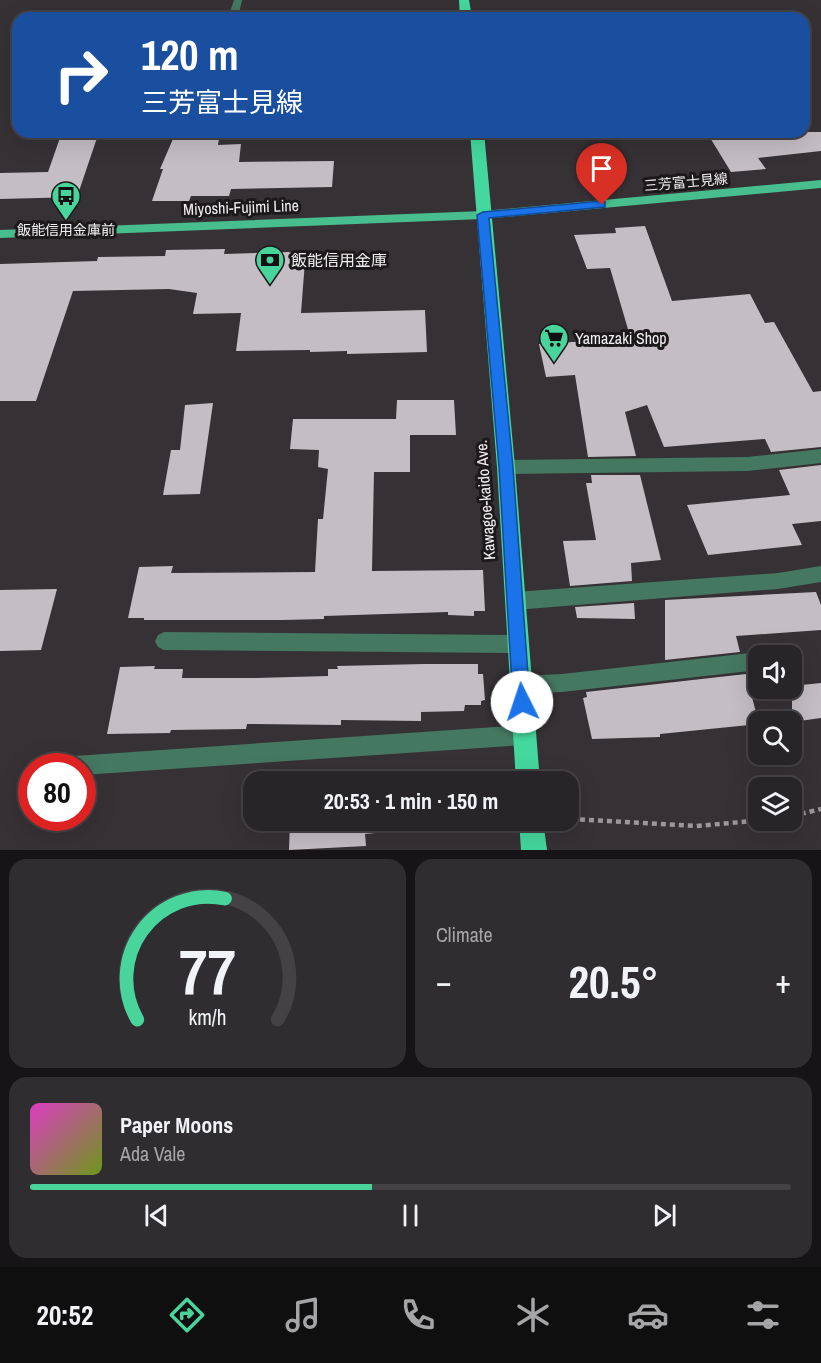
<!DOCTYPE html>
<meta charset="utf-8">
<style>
:root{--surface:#282528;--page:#302d30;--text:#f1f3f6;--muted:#a5a5a8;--line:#444245;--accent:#49d49c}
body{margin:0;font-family:"Archivo Narrow","Noto Sans JP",sans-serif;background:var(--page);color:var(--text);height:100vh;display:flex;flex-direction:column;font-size:22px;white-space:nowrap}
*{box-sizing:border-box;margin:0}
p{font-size:20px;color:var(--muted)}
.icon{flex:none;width:33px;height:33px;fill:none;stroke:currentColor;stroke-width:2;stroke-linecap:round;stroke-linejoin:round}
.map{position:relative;height:850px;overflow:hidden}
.drawer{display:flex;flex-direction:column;gap:9px;padding:9px;background:#161416;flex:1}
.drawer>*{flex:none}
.hud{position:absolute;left:12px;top:12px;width:798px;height:126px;border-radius:18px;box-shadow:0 6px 24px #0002,0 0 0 2px var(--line);background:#1a4fa0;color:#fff;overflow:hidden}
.buttons{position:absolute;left:748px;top:645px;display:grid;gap:12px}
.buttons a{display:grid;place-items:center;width:54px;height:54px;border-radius:12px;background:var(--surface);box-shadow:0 6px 24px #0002,0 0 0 2px var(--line);font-size:30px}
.speed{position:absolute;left:18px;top:753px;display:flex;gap:12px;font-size:30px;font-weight:700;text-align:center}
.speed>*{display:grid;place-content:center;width:78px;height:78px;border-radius:50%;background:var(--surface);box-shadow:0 6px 24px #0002,0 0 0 2px var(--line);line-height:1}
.speed .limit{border:9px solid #d22;background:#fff;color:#111}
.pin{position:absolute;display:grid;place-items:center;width:51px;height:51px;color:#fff;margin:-62px -26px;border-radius:50% 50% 50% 0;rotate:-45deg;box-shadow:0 0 6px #0007}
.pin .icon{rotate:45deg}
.me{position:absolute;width:66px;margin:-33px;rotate:356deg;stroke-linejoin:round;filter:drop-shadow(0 0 4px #0008)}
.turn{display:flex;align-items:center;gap:21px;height:126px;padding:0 30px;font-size:27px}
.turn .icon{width:78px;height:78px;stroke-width:2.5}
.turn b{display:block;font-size:42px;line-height:51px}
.big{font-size:45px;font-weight:700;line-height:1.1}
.drawer .tile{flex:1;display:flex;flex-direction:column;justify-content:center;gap:9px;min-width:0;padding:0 21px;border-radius:18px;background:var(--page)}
.drawer .dial{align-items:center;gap:0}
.dial svg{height:156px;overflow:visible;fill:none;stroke:var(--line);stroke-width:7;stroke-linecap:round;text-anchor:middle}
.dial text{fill:var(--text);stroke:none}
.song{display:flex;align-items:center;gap:18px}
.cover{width:72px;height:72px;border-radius:9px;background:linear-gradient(135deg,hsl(310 70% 55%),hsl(80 70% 35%))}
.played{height:6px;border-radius:3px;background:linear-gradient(90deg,var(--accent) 45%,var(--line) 45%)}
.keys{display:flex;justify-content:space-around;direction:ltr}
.heat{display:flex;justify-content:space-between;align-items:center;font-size:33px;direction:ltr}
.drawer .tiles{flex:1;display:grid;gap:9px;grid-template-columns:1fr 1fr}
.tile:last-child{grid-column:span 2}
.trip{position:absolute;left:243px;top:771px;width:336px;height:60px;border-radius:18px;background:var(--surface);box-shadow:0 6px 24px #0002,0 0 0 2px var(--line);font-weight:700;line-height:60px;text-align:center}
.dock{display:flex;height:96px;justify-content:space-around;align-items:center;background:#100f10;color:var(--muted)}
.dock .icon{width:42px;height:42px}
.dock .selected{color:var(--accent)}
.dock b{font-size:27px;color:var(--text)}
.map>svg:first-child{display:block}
</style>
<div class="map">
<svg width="821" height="850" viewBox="0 0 821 850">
<rect width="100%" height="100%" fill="#363135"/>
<!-- building -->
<path fill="#c4bdc3" d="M62,132h37l-22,65 -77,2v-26l48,-1z
M176,132h44l-2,13 23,-1 -2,18 95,-1 -2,26 -101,2 -2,7h-38l-2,5h-37l11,-32h-3z
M758,132h63v19l-63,7 8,11 -35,3 -22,-36z
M645,226l27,75 78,-7 15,29 9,-1 39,70 8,-1v56l-50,5 -6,-13 -101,8 -17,-42 -22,7 11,44 -48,1 -13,-82 -29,2 -7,-33 85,-5 -1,-2 7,-1 -20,-68 -23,1 -13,-34 42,-2 -1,-5z
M225,249l-1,5 65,-2 16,9 -4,52 124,-3 2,42 -80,2v-3l-37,1v-2l-74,1 5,-38 -48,1 4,-21 -28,-4 -96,2 -37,110h-36v-137l97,-3 1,-4 67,-1 1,-6z
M397,400h57l2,35h-46v37h-36l-2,99 111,-1 2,41h-11v5l-26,-1v-3l-124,4v3l-42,1h-138v-2h-16l11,-51 34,-1 -2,7 144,-1 3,-53h5l5,-50 -10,-2 1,-17 -29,-1 3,-30h103z
M213,403l-13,91 -37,1 8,-45h9l5,-45z
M821,465v56l-29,3 10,21 -94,10 -21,-50 103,-10 -11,-25z
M591,475h49l21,85 -30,3 1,18 -62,5 -7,-45 33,-1 -10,-57h6z
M57,589l-16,61 -41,1v-61z
M816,592l5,13v25l-85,6 4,16 -75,8v-60z
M634,603l1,16 -58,-1 -2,-11z
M424,664h54v10h5l2,26 -4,1v4h-16l-1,6 -43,1v9l-80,-1v5l-94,-1 -1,5 -75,1 -1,3 -63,1 13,-67 35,-1 -1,3h29l-1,9h74l72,-2v-7h10l-1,-3z
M746,674l13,50 -99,10v3l-68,2 -9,-41 4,-1 -1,-5z
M821,683v35l-29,4v-36z
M363,775v7h-64z
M456,775v7h-69z
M290,820h170v5l-95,9 1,12 -77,4z"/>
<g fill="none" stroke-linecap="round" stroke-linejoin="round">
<!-- path -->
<path stroke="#9b979a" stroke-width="4.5" stroke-dasharray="5 4" stroke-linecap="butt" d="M792,816l29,-7
M571,819l125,7 69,-6"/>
<!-- minor -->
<path fill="#457861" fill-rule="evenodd" d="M234,0h8l-4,18h-10z
M466,14l4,4h-50l5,-3z
M821,449v14l-74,8 -241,3 -6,-2 -2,-5 2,-5 6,-2 241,-3z
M821,566v16l-43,7 -263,21 -6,-3 -3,-6 3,-6 6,-3 263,-19z
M164,632l353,3 6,3 3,6 -3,6 -6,3 -353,-3 -6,-3 -3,-6 3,-6z
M759,652l7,4h-7v14l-197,22 -42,2 -7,-2 -2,-7 2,-7 7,-2 42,-2z
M524,725l7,3 3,7 -3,7 -7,3 -442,30v-9h-18l3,-7 7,-3z"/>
<!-- major -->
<path fill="#48bd8d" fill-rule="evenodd" d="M821,180v8l-338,31 -483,19v-8l483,-19z"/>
<!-- highway -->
<path fill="#45d89e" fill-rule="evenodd" d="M459,0h10l3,18h-12z
M470,132h14l31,335 25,315h-24l-19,-315z
M519,820h24l4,30h-26z"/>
</g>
<!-- route -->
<path fill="#1a73e8" stroke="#114b97" stroke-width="1.5" d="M602,201l3,1v5l-116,11 24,249 17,235 -2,6 -6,2 -7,-2 -2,-6 -14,-235 -22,-252 6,-3z"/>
<!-- icons -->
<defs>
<g id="bus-pin" transform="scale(1.5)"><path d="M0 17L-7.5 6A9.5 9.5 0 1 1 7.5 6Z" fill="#49d49c" stroke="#1c191b"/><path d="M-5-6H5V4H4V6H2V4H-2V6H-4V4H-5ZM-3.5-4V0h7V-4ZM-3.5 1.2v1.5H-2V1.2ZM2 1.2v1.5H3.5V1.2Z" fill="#111"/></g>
<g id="bank-pin" transform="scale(1.5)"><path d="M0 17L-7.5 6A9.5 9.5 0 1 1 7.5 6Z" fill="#49d49c" stroke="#1c191b"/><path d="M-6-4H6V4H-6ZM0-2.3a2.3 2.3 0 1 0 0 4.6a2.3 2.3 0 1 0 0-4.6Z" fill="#111"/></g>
<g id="supermarket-pin" transform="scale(1.5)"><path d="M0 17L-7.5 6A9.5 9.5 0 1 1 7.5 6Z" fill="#49d49c" stroke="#1c191b"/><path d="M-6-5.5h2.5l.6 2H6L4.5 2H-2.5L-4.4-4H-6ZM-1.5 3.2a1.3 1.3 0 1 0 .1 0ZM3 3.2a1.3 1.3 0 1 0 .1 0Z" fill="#111"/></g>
</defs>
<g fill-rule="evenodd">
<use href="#bus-pin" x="66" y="196"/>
<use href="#bank-pin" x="270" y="260"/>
<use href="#supermarket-pin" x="554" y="338"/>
</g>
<g text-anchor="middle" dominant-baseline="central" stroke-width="6" stroke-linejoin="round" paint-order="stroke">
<!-- far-street labels -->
<g font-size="14" fill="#f2eff2" stroke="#1c191b">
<text transform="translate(686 182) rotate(-5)">三芳富士見線</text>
</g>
<!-- far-poi labels -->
<g font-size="14" fill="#f2eff2" stroke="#1c191b">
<text x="66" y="230">飯能信用金庫前</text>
</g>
<!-- street labels -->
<g font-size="16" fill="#f2eff2" stroke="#1c191b">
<text transform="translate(241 207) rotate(-2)">Miyoshi-Fujimi Line</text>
<text transform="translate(485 500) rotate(-94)">Kawagoe-kaido Ave.</text>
</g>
<!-- poi labels -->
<g font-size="16" fill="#f2eff2" stroke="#1c191b" text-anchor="start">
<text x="291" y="260">飯能信用金庫</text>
<text x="575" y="338">Yamazaki Shop</text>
</g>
</g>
</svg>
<div class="buttons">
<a><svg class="icon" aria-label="sound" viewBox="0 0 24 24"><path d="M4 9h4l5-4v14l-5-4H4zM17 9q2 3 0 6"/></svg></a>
<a><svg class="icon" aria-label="search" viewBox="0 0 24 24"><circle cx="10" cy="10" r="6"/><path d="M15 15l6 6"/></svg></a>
<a><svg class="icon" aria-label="layers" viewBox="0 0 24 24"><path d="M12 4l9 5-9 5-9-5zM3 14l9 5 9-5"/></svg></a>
</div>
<div class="speed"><div class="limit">80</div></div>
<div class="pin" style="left:602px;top:205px;background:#d93025"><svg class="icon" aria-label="arrive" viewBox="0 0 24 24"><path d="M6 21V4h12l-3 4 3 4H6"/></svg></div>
<svg class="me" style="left:522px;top:702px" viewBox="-20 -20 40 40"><circle r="19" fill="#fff"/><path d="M0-13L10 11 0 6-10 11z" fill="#1a73e8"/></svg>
<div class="trip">20:53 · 1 min · 150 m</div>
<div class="hud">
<div class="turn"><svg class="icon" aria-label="right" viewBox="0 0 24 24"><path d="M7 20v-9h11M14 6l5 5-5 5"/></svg><div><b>120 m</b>三芳富士見線</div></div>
</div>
</div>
<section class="drawer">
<div class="tiles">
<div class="tile dial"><svg viewBox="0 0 100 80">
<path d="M14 69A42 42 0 1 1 86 69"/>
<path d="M14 69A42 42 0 0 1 59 7" stroke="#49d49c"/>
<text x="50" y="56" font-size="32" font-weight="700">77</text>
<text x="50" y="72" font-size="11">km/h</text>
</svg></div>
<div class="tile"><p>Climate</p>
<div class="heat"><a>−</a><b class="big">20.5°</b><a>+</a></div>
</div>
<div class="tile">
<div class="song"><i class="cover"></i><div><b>Paper Moons</b><p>Ada Vale</p></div></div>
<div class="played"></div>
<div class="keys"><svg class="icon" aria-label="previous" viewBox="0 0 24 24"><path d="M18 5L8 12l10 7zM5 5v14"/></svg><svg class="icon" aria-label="pause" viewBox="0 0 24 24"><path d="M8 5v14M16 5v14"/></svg><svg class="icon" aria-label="next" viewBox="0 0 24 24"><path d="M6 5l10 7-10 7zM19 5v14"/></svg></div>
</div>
</div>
</section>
<nav class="dock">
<b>20:52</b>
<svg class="icon selected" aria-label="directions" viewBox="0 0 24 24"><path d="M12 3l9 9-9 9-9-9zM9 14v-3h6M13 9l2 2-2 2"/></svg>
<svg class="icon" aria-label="music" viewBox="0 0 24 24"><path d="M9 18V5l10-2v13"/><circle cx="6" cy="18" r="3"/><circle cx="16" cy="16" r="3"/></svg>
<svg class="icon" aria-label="phone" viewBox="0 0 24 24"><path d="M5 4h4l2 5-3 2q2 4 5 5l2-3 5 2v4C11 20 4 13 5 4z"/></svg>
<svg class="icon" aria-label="climate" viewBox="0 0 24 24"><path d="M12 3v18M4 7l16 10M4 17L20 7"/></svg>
<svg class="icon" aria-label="car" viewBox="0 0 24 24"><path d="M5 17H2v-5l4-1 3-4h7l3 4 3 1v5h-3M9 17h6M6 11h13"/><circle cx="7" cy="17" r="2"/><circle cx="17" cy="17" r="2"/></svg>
<svg class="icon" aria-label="filters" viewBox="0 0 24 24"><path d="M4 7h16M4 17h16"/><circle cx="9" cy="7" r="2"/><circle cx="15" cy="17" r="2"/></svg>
</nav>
